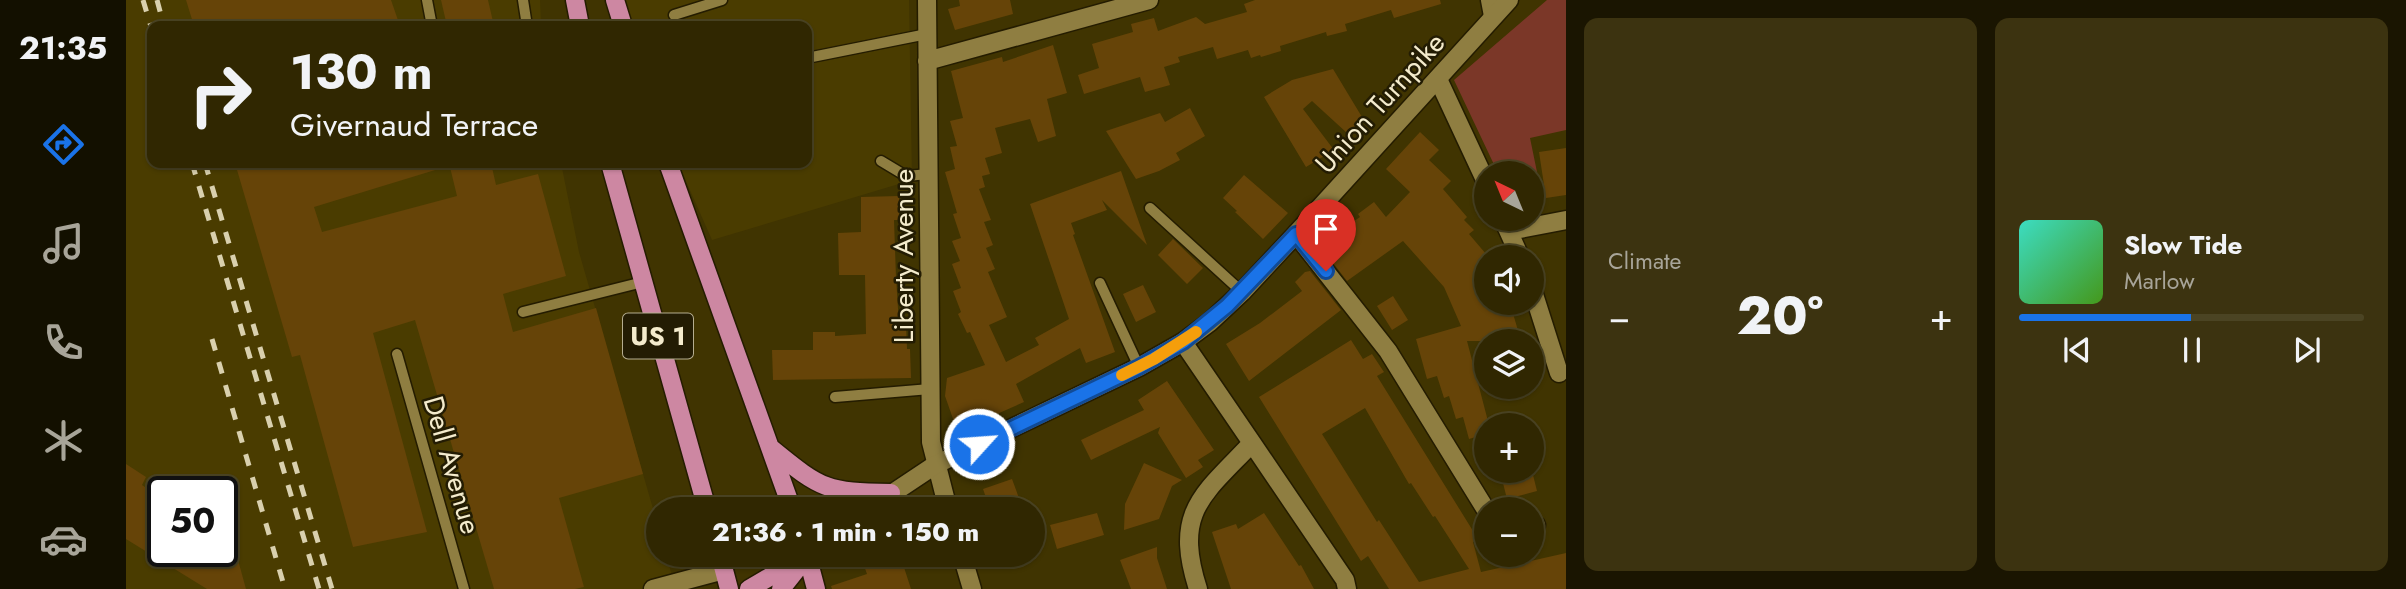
<!DOCTYPE html>
<meta charset="utf-8">
<style>
:root{--surface:#302701;--page:#3c3310;--text:#f1f3f6;--muted:#a8a599;--line:#4b4423;--accent:#1a73e8}
body{margin:0;font-family:Jost,sans-serif;background:var(--page);color:var(--text);height:100vh;display:flex;flex-direction:column;font-size:26px;white-space:nowrap}
*{box-sizing:border-box;margin:0}
p{font-size:23px;color:var(--muted)}
.icon{flex:none;width:38px;height:38px;fill:none;stroke:currentColor;stroke-width:2;stroke-linecap:round;stroke-linejoin:round}
.map{position:relative;flex:1;overflow:hidden}
.details{display:flex;flex-direction:column;gap:18px;padding:18px;background:#1a1501;width:840px}
.details>*{flex:none}
.top-card{position:absolute;left:21px;top:21px;width:665px;height:147px;border-radius:14px;box-shadow:0 2px 5px #0004,0 0 0 2px var(--line);background:#302701;color:var(--text);overflow:hidden}
.needle{width:46px;rotate:317deg}
.controls{position:absolute;left:1348px;top:161px;display:grid;gap:14px}
.controls a{display:grid;place-items:center;width:70px;height:70px;border-radius:50%;background:var(--surface);box-shadow:0 2px 5px #0004,0 0 0 2px var(--line);font-size:35px}
.speed{position:absolute;left:21px;top:476px;display:flex;gap:14px;font-size:35px;font-weight:700;text-align:center}
.speed>*{display:grid;place-content:center;width:91px;height:91px;border-radius:50%;background:var(--surface);box-shadow:0 2px 5px #0004,0 0 0 2px var(--line);line-height:1}
.speed .limit{border:4px solid #111;border-radius:10px;background:#fff;color:#111}
.pin{position:absolute;display:grid;place-items:center;width:60px;height:60px;color:#fff;margin:-72px -30px;border-radius:50% 50% 50% 0;rotate:-45deg;box-shadow:0 0 7px #0007}
.pin .icon{rotate:45deg}
.me{position:absolute;width:77px;margin:-38px;rotate:64deg;stroke-linejoin:round;filter:drop-shadow(0 0 5px #0008)}
.turn{display:flex;align-items:center;gap:24px;height:147px;padding:0 28px;font-size:32px}
.turn .icon{width:91px;height:91px;stroke-width:2.5}
.turn b{display:block;font-size:49px;line-height:60px}
.big{font-size:52px;font-weight:800;line-height:1.1}
.details .widget{flex:1;display:flex;flex-direction:column;justify-content:center;gap:10px;min-width:0;padding:0 24px;border-radius:14px;background:var(--page)}
.song{display:flex;align-items:center;gap:21px}
.cover{width:84px;height:84px;border-radius:10px;background:linear-gradient(135deg,hsl(170 70% 55%),hsl(100 70% 35%))}
.played{height:7px;border-radius:4px;background:linear-gradient(90deg,var(--accent) 50%,var(--line) 50%)}
.keys{display:flex;justify-content:space-around;direction:ltr}
.heat{display:flex;justify-content:space-between;align-items:center;font-size:38px;direction:ltr}
.details .tiles{flex:1;display:grid;gap:18px;grid-template-columns:repeat(2,1fr)}
.trip{position:absolute;left:520px;top:497px;width:399px;height:70px;border-radius:35px;background:var(--surface);box-shadow:0 2px 5px #0004,0 0 0 2px var(--line);font-weight:800;line-height:70px;text-align:center}
main{display:flex;flex:1;min-height:0}
.tab-bar{display:flex;flex-direction:column;width:126px;justify-content:space-around;align-items:center;background:#131000;color:var(--muted)}
.tab-bar .icon{width:49px;height:49px}
.tab-bar .current{color:var(--accent)}
.tab-bar b{font-size:32px;color:var(--text)}
.map>svg:first-child{display:block}
</style>
<main>
<nav class="tab-bar">
<b>21:35</b>
<svg class="icon current" aria-label="directions" viewBox="0 0 24 24"><path d="M12 3l9 9-9 9-9-9zM9 14v-3h6M13 9l2 2-2 2"/></svg>
<svg class="icon" aria-label="music" viewBox="0 0 24 24"><path d="M9 18V5l10-2v13"/><circle cx="6" cy="18" r="3"/><circle cx="16" cy="16" r="3"/></svg>
<svg class="icon" aria-label="phone" viewBox="0 0 24 24"><path d="M5 4h4l2 5-3 2q2 4 5 5l2-3 5 2v4C11 20 4 13 5 4z"/></svg>
<svg class="icon" aria-label="climate" viewBox="0 0 24 24"><path d="M12 3v18M4 7l16 10M4 17L20 7"/></svg>
<svg class="icon" aria-label="car" viewBox="0 0 24 24"><path d="M5 17H2v-5l4-1 3-4h7l3 4 3 1v5h-3M9 17h6M6 11h13"/><circle cx="7" cy="17" r="2"/><circle cx="17" cy="17" r="2"/></svg>
</nav>
<div class="map">
<svg width="1440" height="589" viewBox="0 0 1440 589">
<rect width="100%" height="100%" fill="#403401"/>
<!-- built -->
<path fill="#4a3c00" fill-rule="evenodd" d="M0,0h414l1,26h-389v137h409l18,89 79,274v29h8l10,34h-550zM37,492h59v59h-59z
M489,0h294l3,180 -200,60 -34,-77h129v-137h-184z"/>
<!-- green -->
<path fill="#7b3728" d="M1421,0h19v130l-36,8 14,68 -13,4v-37h-33l-44,-93z"/>
<!-- building -->
<path fill="#664408" fill-rule="evenodd" d="M60,0h205l9,26h-206z
M315,0h47l6,26h-47z
M833,0h51l3,14 -58,16 -7,-21 12,-3z
M1129,0h185l1,4 -47,14 -3,-8 -46,14 2,7 -20,5 -1,-4 -46,14 1,5 -20,6 -1,-2 -9,3 -3,-8 -31,9 -4,-12 -35,10 2,5 -16,5 6,18 -25,7 -5,-15 -56,17 -6,-19 21,-7 -7,-24 41,-12 -2,-8 23,-6 4,13 38,-14 9,7 42,-12 -3,-8z
M927,45l14,48 -20,6 9,37 -18,6 -8,-23 -35,9 7,25 -17,5 5,16 -8,2 3,11 -6,2 12,31 -7,2 9,23 -7,3 9,21 -7,3 19,45 -18,8 17,37 33,-17 -4,-7 34,-19 -39,-115 91,-33 26,74 -45,-45 5,10 -36,13 4,11 -2,1 42,117 -29,11 -6,-15 -64,36 8,18 -43,19 1,3 -24,9 -13,-37 2,-18 38,-13 -15,-33 -3,1 -9,-19 3,-2 -8,-21 8,-3 -9,-24 8,-3 -8,-20 9,-3 -8,-24 4,-1 -12,-41 10,-3 -5,-22 7,-1 -7,-25 13,-3 -12,-47 51,-14 1,5z
M1207,69l32,53 -18,11 -35,-32 -9,8 31,41 -28,17 -42,-70 28,-17z
M1064,108l15,28 -29,17 4,7 -21,11 -23,8 -30,-48 54,-18 5,9z
M1294,132l19,18 -10,10 22,21 -8,8 24,28 -3,3 10,10 -5,4 17,20v49h24l11,38h-54l22,84h-3v9l-17,5 -6,-22 -7,2 -7,-23 -5,2 -7,-22 -10,3 -11,-40 45,-13 -17,-39 -41,-46 -56,40 -17,-22 3,-2 -9,-12 21,-10 -4,-5 19,-13 -2,-3 16,-12 12,15 24,-25 -24,-23z
M1440,148v47l-20,3 -7,-46z
M109,163h210v4l-131,40 8,25 135,-36 -8,-33h42l5,22 42,-11 28,102 -63,18 10,38 83,-24 47,166 -84,24 25,89 -9,2h-81l-79,-269 -42,13 54,199 -74,15 -53,-192 -8,2z
M1118,175l44,38 -25,26 -28,-27 2,-1 -14,-13z
M773,196v24h-5l2,57 3,47h7l1,25h3l1,29 -138,2 -1,-30h41v-18h22v4l31,-2 -1,-59h-26l-1,-42 23,-1v-35z
M1047,239l30,29 -16,16 -29,-29z
M1184,271l31,39 -92,71 -23,-37 34,-21 42,-32 -7,-9 10,-10z
M1017,285l13,27 -20,10 -13,-28z
M1267,296l15,24 -16,10 -15,-24z
M1225,340l12,19 9,-5 12,18 -7,4 101,163 -5,3 8,30 85,-19v36h-177l-21,-33 -7,5 -102,-164zM1239,408l44,76 2,-1 22,34 2,-1 34,53 -50,13 -40,-62 -2,2 -55,-88z
M1041,381l47,69 -16,10 5,7 -17,11 -28,-45 2,-6 -69,33 -10,-20 63,-30 -6,-10z
M1018,463l38,17 -10,6 -13,33 -35,11 1,-26z
M0,464l20,13 -4,8 21,14v52h59v-30l5,-1 19,69h-39l-81,-50z
M1374,471h32l5,20 -30,8z
M886,479l11,30h-33l-7,-20z
M971,513l7,22 -47,14 -7,-24z
M1138,513l35,53 2,-1 13,24h-83l-19,-57 24,-8 2,5z
M1031,547v11l10,31h-36l-11,-29z
M764,555h10l11,34h-79l-1,-3 36,-12 -4,-11z"/>
<g fill="none" stroke-linecap="round" stroke-linejoin="round">
<!-- lane casing -->
<g stroke="#241c00" stroke-width="13">
<path id="lane" d="M301,0l4,21
M397,0l4,26
M548,15l48,-15
M681,58l120,-24
M755,161l25,15 23,-2
M1024,208l92,84
M974,283l39,84
M397,312l120,-30
M271,354l67,235
M709,397l95,-8"/>
</g>
<!-- street casing -->
<g stroke="#241c00" stroke-width="21">
<path id="street" d="M801,0l4,442 17,67
M1364,0l3,16
M801,61l222,-61
M1312,79l48,103
M1377,219l17,38
M1383,231l57,-11
M1170,234l92,117 98,159
M1405,285l28,88
M1057,342l69,101
M1405,526l5,-1
M836,555l10,34
M527,589l71,-19
M1072,589c-25,-78 5,-94 54,-146l93,137 2,9"/>
</g>
<!-- secondary casing -->
<g stroke="#241c00" stroke-width="21">
<path id="secondary" d="M743,509l66,-44 204,-98 44,-25 27,-20 32,-30 54,-58 213,-234"/>
</g>
<!-- primary casing -->
<g stroke="#241c00" stroke-width="21">
<path id="primary" d="M449,0l5,26
M489,0l8,26
M484,163l97,346
M542,163l124,346
M646,449c50,41 55,43 119,44
M594,555l9,34
M681,555l9,34
M623,589l58,-34
M655,589l20,-25"/>
</g>
<!-- lane -->
<use href="#lane" stroke="#8f7e41" stroke-width="10"/>
<!-- street -->
<use href="#street" stroke="#8f7e41" stroke-width="18"/>
<!-- secondary -->
<use href="#secondary" stroke="#8f7e41" stroke-width="18"/>
<!-- primary -->
<use href="#primary" stroke="#cd87a2" stroke-width="18"/>
<!-- rail -->
<path stroke="#d9d0ae" stroke-width="5" stroke-dasharray="12 12" stroke-linecap="butt" d="M17,0l9,30
M31,0l7,26
M66,163l127,426
M79,163l127,426
M86,339l73,250"/>
</g>
<g fill="none" stroke-linecap="round" stroke-linejoin="round">
<!-- route casing -->
<g stroke="#114b97" stroke-width="18">
<path id="route" d="M853,444l160,-77 44,-25 44,-36 69,-72 30,37"/>
</g>
<!-- route -->
<use href="#route" stroke="#1a73e8" stroke-width="12"/>
<!-- slow -->
<path stroke="#f59e0b" stroke-width="12" d="M996,375l32,-16 42,-27"/>
</g>
<g text-anchor="middle" dominant-baseline="central" stroke-width="5" stroke-linejoin="round" paint-order="stroke">
<!-- shield labels -->
<rect fill="#231c03" stroke="#b5ad90" stroke-width="2" x="497" y="313.5" width="70" height="45" rx="5"/>
<g font-size="26" font-weight="bold" fill="#f4ebcc">
<text x="532" y="336">US 1</text>
</g>
<!-- street labels -->
<g font-size="28" fill="#f4ebcc" stroke="#231c03">
<text transform="translate(1254 103) rotate(-48)">Union Turnpike</text>
<text transform="translate(777 256) rotate(-90)">Liberty Avenue</text>
<text transform="translate(326 465) rotate(74)">Dell Avenue</text>
</g>
</g>
</svg>
<div class="controls">
<a><svg class="needle" viewBox="-14 -14 28 28"><path d="M0-13l5 13h-10z" fill="#e53935"/><path d="M0 13l5-13h-10z" fill="#a8a599"/></svg></a>
<a><svg class="icon" aria-label="sound" viewBox="0 0 24 24"><path d="M4 9h4l5-4v14l-5-4H4zM17 9q2 3 0 6"/></svg></a>
<a><svg class="icon" aria-label="layers" viewBox="0 0 24 24"><path d="M12 4l9 5-9 5-9-5zM3 14l9 5 9-5"/></svg></a>
<a>+</a>
<a>−</a>
</div>
<div class="speed"><div class="limit">50</div></div>
<div class="pin" style="left:1200px;top:271px;background:#d93025"><svg class="icon" aria-label="arrive" viewBox="0 0 24 24"><path d="M6 21V4h12l-3 4 3 4H6"/></svg></div>
<svg class="me" style="left:853px;top:444px" viewBox="-20 -20 40 40"><circle r="17" fill="#1a73e8" stroke="#fff" stroke-width="3"/><path d="M0-11L8 9 0 5-8 9z" fill="#fff"/></svg>
<div class="trip">21:36 · 1 min · 150 m</div>
<div class="top-card">
<div class="turn"><svg class="icon" aria-label="right" viewBox="0 0 24 24"><path d="M7 20v-9h11M14 6l5 5-5 5"/></svg><div><b>130 m</b>Givernaud Terrace</div></div>
</div>
</div>
<section class="details">
<div class="tiles">
<div class="widget"><p>Climate</p>
<div class="heat"><a>−</a><b class="big">20°</b><a>+</a></div>
</div>
<div class="widget">
<div class="song"><i class="cover"></i><div><b>Slow Tide</b><p>Marlow</p></div></div>
<div class="played"></div>
<div class="keys"><svg class="icon" aria-label="previous" viewBox="0 0 24 24"><path d="M18 5L8 12l10 7zM5 5v14"/></svg><svg class="icon" aria-label="pause" viewBox="0 0 24 24"><path d="M8 5v14M16 5v14"/></svg><svg class="icon" aria-label="next" viewBox="0 0 24 24"><path d="M6 5l10 7-10 7zM19 5v14"/></svg></div>
</div>
</div>
</section>
</main>
